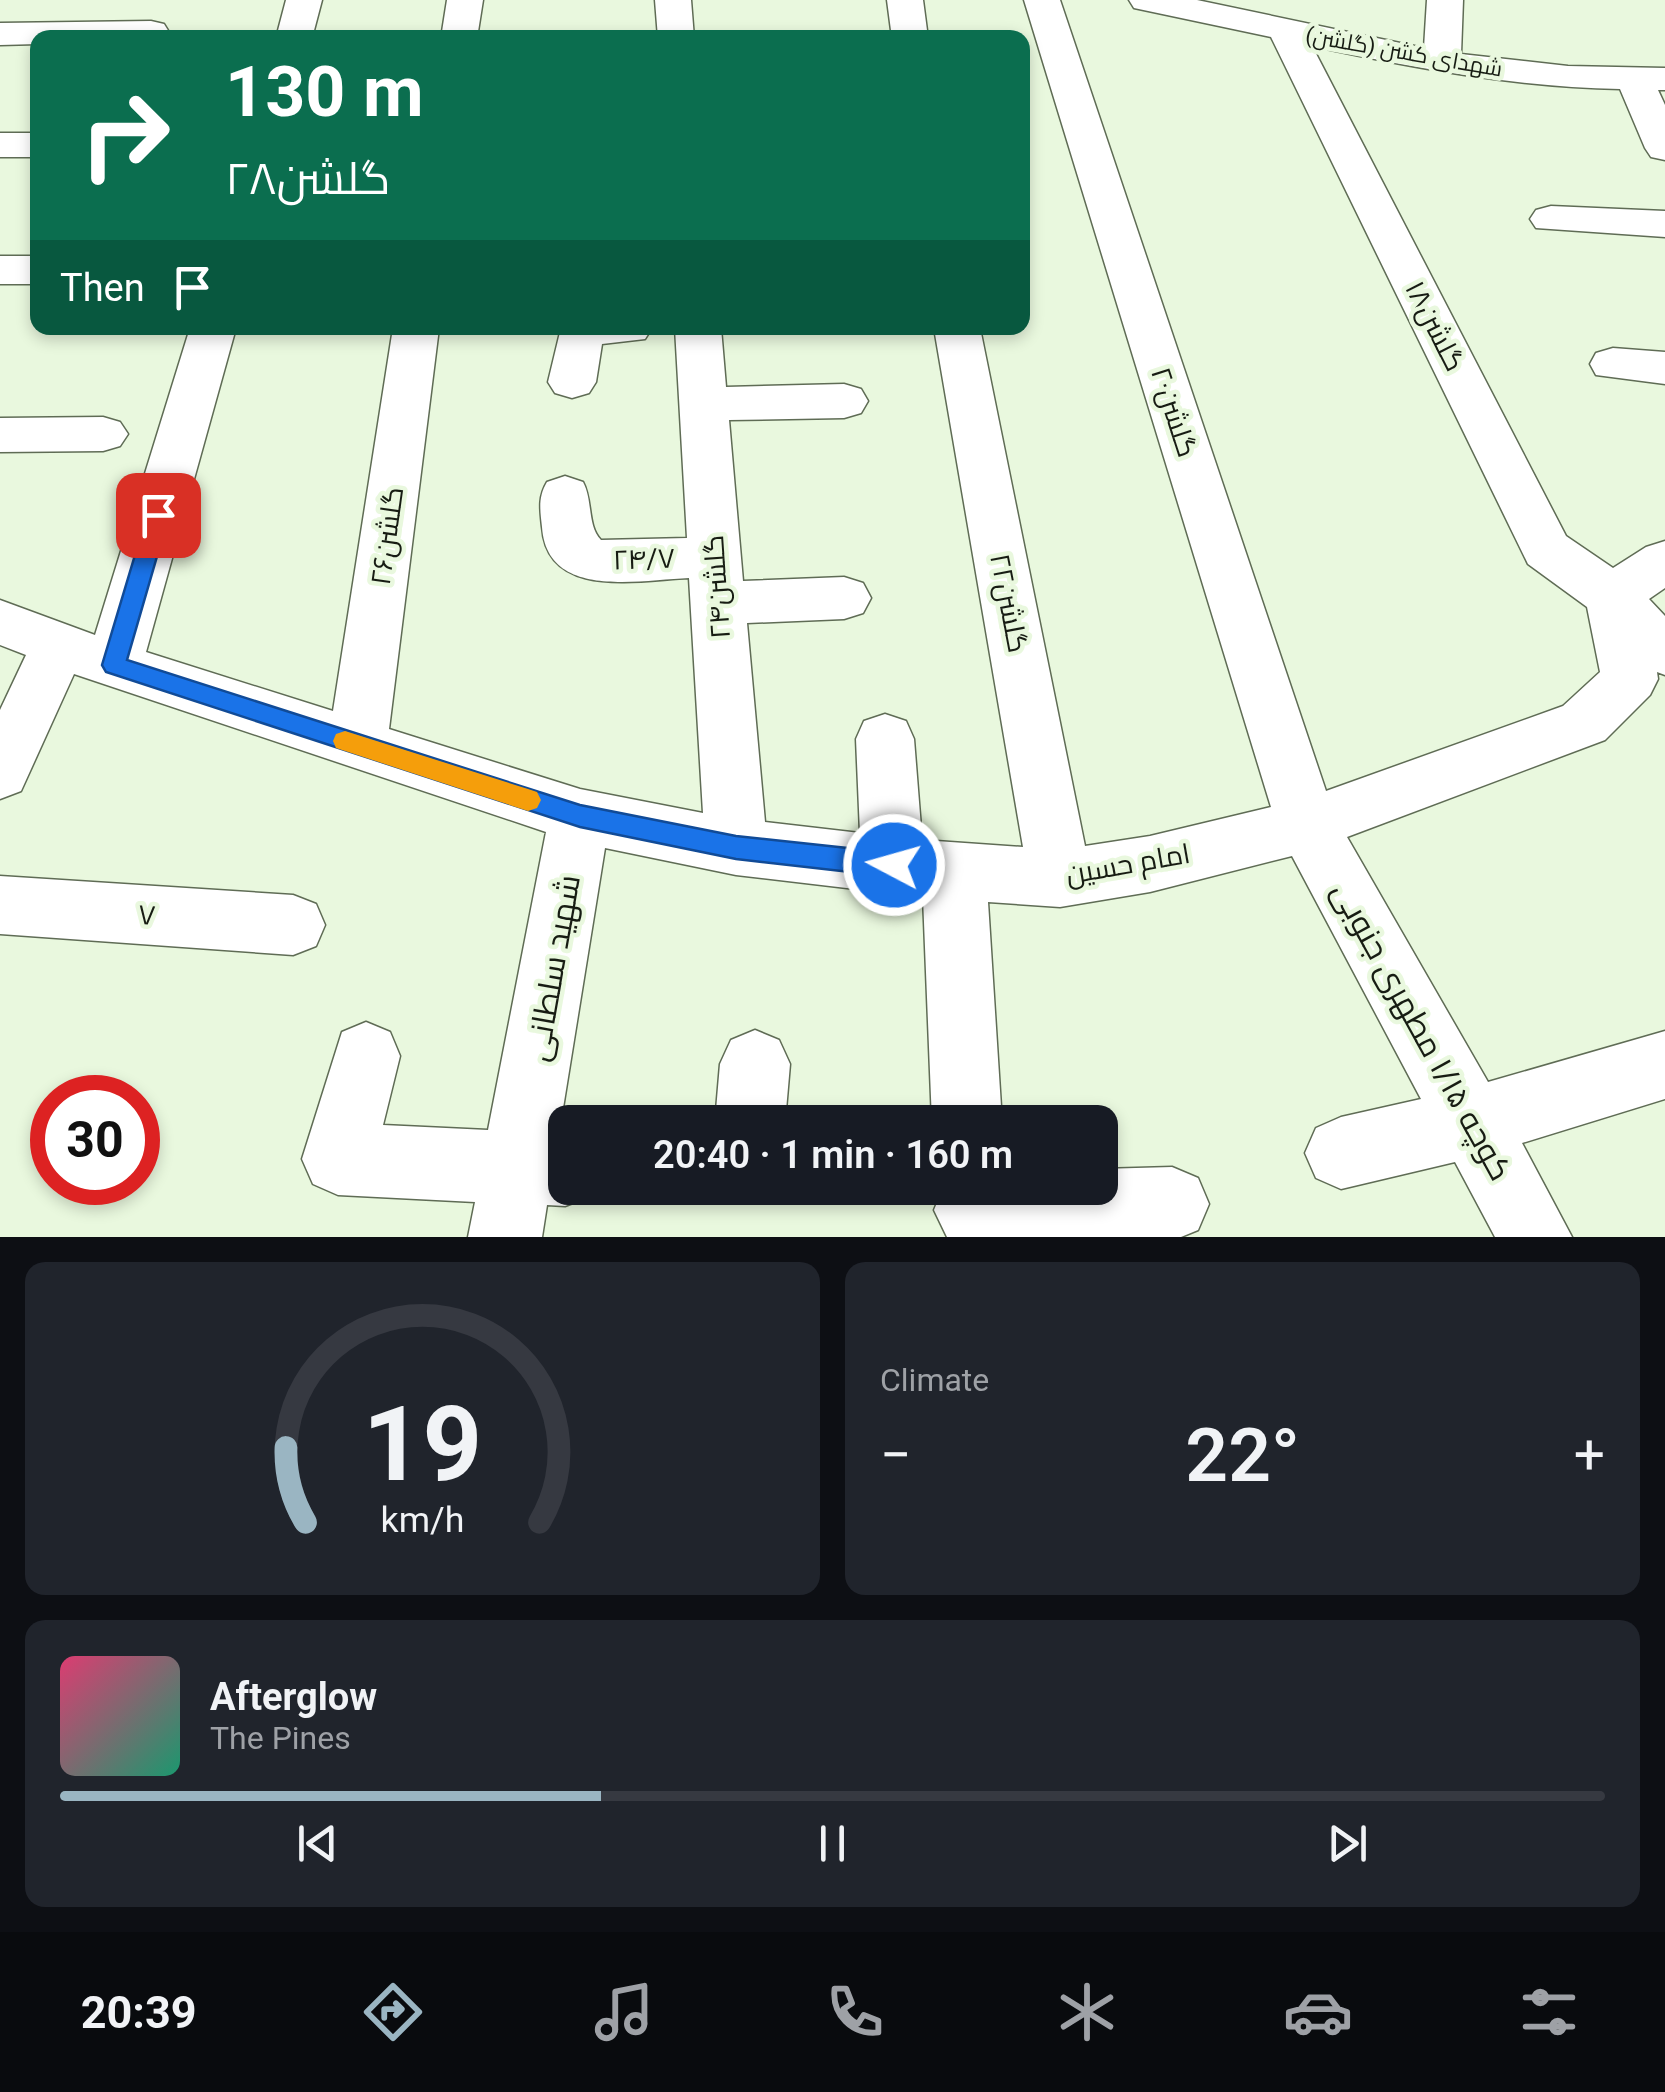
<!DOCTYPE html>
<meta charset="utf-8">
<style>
:root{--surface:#171b24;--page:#20242c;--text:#f1f3f6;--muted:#9ea1a6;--line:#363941;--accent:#9ab5c2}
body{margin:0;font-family:Roboto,Cairo,sans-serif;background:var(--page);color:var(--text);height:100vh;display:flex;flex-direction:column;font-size:38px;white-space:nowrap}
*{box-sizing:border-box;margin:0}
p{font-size:32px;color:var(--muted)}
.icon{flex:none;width:55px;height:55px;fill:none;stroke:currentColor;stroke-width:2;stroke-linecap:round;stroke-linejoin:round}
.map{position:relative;height:1237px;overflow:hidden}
.details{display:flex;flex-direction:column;gap:25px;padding:25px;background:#0d0f14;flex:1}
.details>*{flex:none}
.hud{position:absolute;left:30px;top:30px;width:1000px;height:305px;border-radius:20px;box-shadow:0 5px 15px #0003;background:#0b6e4f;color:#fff;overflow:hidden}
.speed{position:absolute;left:30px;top:1075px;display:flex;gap:20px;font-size:50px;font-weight:700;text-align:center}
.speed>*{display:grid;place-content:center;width:130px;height:130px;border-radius:50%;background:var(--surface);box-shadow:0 5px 15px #0003;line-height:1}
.speed .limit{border:15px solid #d22;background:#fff;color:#111}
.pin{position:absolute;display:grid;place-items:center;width:85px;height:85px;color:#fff;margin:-42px;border-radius:20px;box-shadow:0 5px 15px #0006}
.me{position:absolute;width:110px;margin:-55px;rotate:276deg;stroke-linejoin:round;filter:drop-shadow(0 0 8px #0008)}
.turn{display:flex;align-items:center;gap:35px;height:210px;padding:0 30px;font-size:45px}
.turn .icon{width:130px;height:130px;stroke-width:2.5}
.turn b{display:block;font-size:70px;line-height:85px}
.then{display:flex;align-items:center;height:95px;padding:0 30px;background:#0003;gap:20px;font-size:38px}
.big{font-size:75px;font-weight:600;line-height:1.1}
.details .tile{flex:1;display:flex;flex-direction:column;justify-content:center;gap:15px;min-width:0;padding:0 35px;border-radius:20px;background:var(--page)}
.details .dial{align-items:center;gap:0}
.dial svg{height:260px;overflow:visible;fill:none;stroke:var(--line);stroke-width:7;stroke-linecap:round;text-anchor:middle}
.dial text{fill:var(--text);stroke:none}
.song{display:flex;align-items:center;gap:30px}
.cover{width:120px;height:120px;border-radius:15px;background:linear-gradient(135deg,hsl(340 70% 55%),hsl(160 70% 35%))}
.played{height:10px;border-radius:5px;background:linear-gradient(90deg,var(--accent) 35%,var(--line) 35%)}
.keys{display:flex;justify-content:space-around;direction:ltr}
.heat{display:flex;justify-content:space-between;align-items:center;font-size:55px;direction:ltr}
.details .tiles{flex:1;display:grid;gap:25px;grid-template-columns:1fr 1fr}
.tile:last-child{grid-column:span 2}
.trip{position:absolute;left:548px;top:1105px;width:570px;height:100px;border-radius:20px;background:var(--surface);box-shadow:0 5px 15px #0003;font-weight:600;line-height:100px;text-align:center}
.menu{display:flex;height:160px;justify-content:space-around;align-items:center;background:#090b0e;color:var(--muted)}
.menu .icon{width:70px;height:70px}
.menu .current{color:var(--accent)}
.menu b{font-size:45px;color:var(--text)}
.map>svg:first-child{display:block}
</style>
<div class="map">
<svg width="1665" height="1237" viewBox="0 0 1665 1237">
<rect width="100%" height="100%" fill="#e9f8de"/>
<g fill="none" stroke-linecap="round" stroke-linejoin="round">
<!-- minor casing -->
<g stroke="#5f6c55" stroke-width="3">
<path id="minor" d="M286,0h36l-10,38h-36z
M447,0h36l-6,38h-36z
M655,0h36l3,38h-36z
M887,0h36l5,38h-36z
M1024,0h36l266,791 237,-85 37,-34 -13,-65 -59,-43 -257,-527 -137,-29 -5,-8h68l227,48 3,-48h36l-2,54 107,12 97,2v22h-7l7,15v55l-14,-3 -6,-9 -25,-59c-105,-2 -206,-21 -308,-43l254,490 47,32 33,-21 19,-6v47l-16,11 16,17v59l-8,-3 1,7 -8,16 -45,45 -258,97 141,245 177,-51v68l-143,44 50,94h-77l-40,-75 -114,27 -25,-11 -11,-25 11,-25 25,-11 80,-18 -129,-243 -142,36 -90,15 -72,-5 14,220h-70l-9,-225 -187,-22 -131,-27 -46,285 6,1v54h29l-3,8 -26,10 -18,-1 -5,32h-74l7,-35 -137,-7 -25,-11 -11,-25 40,-127 24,-10 24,10 10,24 -17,69 105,5 58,-298 -472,-158 -53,117 -21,8v-89l26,-55 -26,-10v-45l95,35 95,-307h46l-90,324 187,59 60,-383h46l-50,401 191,60 123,24 -14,-235c-51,2 -142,22 -147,-51 -2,-18 -4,-30 5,-45l18,-6 18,6c10,18 4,44 18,58l86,-2 -12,-210h46l5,59 118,-3 17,5 7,12 -7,12 -17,5 -115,2 14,161 101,-4 19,6 8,15 -8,15 -19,6 -97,4 18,199 95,11 -4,-94 8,-18 21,-7 21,7 8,18 8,101 101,7 -89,-519h46l105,518 65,-10 121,-29z
M151,21l13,3 5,8 -4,6h-127v6l-38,1v-22z
M0,133h38v24h-38z
M1551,206l114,5v26l-129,-9 -6,-9 6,-9z
M0,256h38v28h-38z
M561,328h91l-7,11 -43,5 -6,38 -7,11 -17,5 -17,-5 -7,-11z
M1613,348l52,4v32l-69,-9 -6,-11 6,-11z
M103,417l17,5 8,12 -8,12 -17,5 -103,1v-34z
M0,876l293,19 23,9 9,21 -9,21 -23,9 -293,-21z
M755,1030l24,10 11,24 -5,58h-70l5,-58 11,-24z
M1172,1167l26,11 11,26 -11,26 -17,7h-234l-13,-27 9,-22h157v-19z"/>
</g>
<!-- minor -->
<use href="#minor" fill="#fff" fill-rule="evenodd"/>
</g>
<!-- route -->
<path fill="#1a73e8" stroke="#114b97" stroke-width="2.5" d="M158,507l11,8 -42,145 453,145 156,31 158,17 9,4 3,8 -3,8 -9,4 -158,-18 -156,-32 -474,-155 -4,-7 45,-150z"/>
<!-- slow -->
<path fill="#f59e0b" d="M345,731l183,58 9,3 4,8 -4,8 -9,3 -192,-63 -3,-7 3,-7z"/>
<g text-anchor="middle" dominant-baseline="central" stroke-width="9" stroke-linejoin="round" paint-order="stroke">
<!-- far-street labels -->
<g font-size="22" fill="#171c13" stroke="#e9f8de">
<text transform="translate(1404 52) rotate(10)">شهدای کشن (گلشن)</text>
</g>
<!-- street labels -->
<g font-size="28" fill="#171c13" stroke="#e9f8de">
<text transform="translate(1435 326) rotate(63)">گلشن۱۸</text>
<text transform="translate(1174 412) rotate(72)">گلشن۲۰</text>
<text transform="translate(387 536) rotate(-82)">گلشن۲۶</text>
<text transform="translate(644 559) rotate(-2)">۲۴/۷</text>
<text transform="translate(717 587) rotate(-94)">گلشن۲۴</text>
<text transform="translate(1009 603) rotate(79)">گلشن۲۲</text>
<text transform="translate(1128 864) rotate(-10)">امام حسین</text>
<text transform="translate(147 915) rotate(4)">۷</text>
</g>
<!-- near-street labels -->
<g font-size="32" fill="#171c13" stroke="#e9f8de">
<text transform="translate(553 968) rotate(-80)">شهید سلطانی</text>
<text transform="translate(1422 1031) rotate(61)">کوچه ۱/۱۵ مطهری جنوبی</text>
</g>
</g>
</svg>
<div class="speed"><div class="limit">30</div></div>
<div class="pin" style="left:158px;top:515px;background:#d93025"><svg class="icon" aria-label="arrive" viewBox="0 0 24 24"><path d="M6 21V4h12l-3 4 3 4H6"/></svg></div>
<svg class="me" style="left:894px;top:865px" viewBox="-20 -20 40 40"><circle r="17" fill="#1a73e8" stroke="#fff" stroke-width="3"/><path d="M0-11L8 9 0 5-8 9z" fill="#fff"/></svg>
<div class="trip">20:40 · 1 min · 160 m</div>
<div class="hud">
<div class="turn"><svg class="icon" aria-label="right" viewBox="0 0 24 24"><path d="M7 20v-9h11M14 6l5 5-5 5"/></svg><div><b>130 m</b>گلشن۲۸</div></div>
<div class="then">Then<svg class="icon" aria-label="arrive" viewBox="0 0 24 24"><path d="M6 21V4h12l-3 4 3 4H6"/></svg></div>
</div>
</div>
<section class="details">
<div class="tiles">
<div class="tile dial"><svg viewBox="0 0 100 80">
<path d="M14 69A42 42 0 1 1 86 69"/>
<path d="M14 69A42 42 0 0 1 8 46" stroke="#9ab5c2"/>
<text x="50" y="56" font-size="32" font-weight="700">19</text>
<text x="50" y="72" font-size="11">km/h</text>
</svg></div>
<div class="tile"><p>Climate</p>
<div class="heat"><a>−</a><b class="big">22°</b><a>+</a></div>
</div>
<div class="tile">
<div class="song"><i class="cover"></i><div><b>Afterglow</b><p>The Pines</p></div></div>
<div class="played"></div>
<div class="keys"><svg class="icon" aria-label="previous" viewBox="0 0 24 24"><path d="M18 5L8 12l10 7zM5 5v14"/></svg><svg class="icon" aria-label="pause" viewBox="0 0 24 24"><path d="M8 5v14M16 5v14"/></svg><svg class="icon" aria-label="next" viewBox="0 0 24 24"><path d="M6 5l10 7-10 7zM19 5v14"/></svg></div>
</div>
</div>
</section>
<nav class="menu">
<b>20:39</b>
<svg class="icon current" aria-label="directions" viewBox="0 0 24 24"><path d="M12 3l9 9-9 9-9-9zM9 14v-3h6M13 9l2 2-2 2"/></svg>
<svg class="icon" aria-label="music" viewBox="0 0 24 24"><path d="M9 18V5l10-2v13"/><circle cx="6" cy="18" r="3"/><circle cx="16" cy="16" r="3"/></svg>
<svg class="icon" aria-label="phone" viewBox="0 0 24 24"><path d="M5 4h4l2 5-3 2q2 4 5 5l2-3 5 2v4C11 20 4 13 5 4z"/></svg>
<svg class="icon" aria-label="climate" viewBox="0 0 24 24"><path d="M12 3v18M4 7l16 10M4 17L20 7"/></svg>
<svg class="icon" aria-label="car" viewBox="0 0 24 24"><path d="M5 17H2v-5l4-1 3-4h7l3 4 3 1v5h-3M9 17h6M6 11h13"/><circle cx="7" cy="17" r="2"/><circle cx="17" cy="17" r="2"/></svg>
<svg class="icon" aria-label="filters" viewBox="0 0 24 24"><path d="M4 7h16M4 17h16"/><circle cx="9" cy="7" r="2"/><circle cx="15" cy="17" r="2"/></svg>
</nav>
